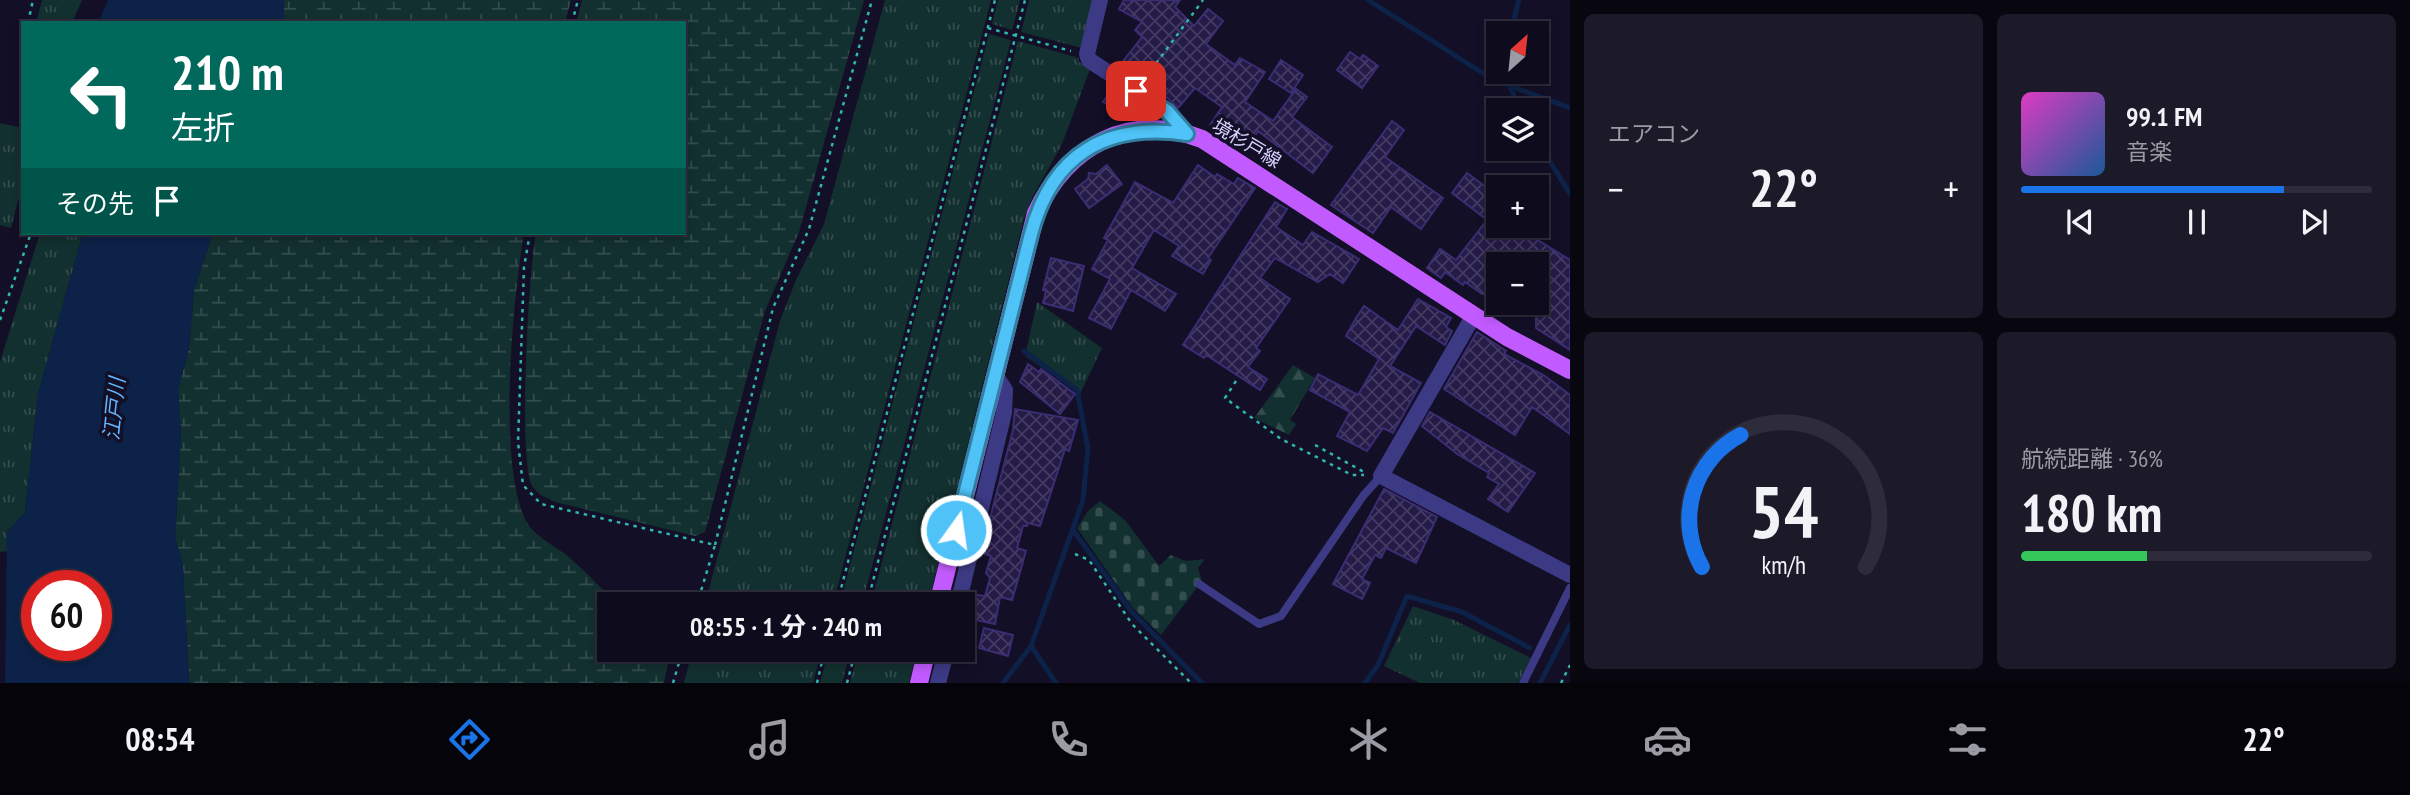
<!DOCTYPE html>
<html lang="ja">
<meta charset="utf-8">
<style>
:root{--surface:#0e0b1c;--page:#1c1929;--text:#f1f3f6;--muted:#9b9ba3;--line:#2e2b3b;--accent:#1a73e8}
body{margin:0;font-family:"PT Sans Narrow","Noto Sans JP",sans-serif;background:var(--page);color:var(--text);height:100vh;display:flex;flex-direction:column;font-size:26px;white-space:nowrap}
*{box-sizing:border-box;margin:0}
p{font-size:23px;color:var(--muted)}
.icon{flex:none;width:38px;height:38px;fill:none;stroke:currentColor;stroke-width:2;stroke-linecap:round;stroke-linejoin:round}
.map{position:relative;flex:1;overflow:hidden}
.side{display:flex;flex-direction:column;gap:14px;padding:14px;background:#08060f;width:840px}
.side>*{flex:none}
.banner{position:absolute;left:21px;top:21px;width:665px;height:214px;border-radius:0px;box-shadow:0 4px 10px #0003,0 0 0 2px var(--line);background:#00695c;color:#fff;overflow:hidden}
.needle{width:46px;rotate:27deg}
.fabs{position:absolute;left:1486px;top:21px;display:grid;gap:14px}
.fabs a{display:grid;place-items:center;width:63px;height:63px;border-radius:0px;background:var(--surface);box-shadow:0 4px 10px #0003,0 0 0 2px var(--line);font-size:35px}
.speed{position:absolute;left:21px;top:570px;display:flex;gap:14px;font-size:35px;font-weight:700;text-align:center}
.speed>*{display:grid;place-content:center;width:91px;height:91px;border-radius:50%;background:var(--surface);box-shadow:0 4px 10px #0003,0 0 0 2px var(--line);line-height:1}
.speed .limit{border:10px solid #d22;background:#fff;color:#111}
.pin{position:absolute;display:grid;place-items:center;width:60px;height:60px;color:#fff;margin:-30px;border-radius:14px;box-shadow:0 4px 10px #0006}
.me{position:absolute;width:77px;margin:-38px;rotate:14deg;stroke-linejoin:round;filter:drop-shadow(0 0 5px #0008)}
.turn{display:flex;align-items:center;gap:24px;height:147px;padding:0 35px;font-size:32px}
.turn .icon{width:91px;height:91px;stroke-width:2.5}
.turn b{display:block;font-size:49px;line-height:60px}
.then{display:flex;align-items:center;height:66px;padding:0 35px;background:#0003;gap:14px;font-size:26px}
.big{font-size:52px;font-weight:700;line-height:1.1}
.side .widget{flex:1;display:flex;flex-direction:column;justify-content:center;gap:10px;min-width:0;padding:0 24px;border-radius:10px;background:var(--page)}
.side .dial{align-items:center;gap:0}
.dial svg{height:182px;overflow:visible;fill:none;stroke:var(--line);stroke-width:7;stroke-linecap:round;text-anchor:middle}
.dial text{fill:var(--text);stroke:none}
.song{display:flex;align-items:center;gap:21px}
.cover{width:84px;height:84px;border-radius:10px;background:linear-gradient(135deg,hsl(310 70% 55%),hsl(210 70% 35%))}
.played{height:7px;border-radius:4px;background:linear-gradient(90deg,var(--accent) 75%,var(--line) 75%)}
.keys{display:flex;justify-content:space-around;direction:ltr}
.heat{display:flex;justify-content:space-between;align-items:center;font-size:38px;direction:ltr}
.charge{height:10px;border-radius:5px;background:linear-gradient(90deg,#34c759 36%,var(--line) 0)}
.side .tiles{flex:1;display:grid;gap:14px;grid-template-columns:repeat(2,1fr)}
.trip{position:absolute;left:597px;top:592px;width:378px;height:70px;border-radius:0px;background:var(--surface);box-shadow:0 4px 10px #0003,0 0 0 2px var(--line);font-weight:700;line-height:70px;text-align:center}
.tabs{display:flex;height:112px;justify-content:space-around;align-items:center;background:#06040b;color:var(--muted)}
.tabs .icon{width:49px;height:49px}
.tabs .selected{color:var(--accent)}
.tabs b{font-size:32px;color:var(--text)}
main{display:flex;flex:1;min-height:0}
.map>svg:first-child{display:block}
</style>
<main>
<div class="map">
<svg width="1570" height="683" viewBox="0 0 1570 683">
<defs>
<pattern id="grass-tufts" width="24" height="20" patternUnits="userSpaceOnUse" patternTransform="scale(1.75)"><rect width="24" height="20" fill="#12302f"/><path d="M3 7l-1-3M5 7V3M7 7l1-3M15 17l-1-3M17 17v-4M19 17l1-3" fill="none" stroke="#344d4e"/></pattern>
<pattern id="forest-firs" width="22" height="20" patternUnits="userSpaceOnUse" patternTransform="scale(1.75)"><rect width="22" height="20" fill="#12302f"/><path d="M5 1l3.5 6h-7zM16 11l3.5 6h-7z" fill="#344d4e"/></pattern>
<pattern id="wetland-marsh" width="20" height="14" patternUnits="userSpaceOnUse" patternTransform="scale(1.75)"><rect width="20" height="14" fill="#12302f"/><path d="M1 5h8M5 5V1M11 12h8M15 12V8" fill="none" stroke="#344d4e"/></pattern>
<pattern id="cemetery-stones" width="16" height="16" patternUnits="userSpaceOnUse" patternTransform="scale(1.75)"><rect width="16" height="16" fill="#12302f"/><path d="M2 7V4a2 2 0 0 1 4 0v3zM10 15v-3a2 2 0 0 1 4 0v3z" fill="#344d4e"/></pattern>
<pattern id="building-cross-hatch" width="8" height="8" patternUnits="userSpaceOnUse" patternTransform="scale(1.75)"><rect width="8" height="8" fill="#241b47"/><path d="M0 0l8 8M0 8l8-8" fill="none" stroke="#433b63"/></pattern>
</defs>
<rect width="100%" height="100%" fill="#130f26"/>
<!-- grass -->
<path fill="url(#grass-tufts)" d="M42,0h40l-10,23h-36z
M885,0h106l-158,604h-128l75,-283 16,-41 28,-56z
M998,0h22l-8,30 -20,-6z
M1029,0h65l-12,48 -61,-16z
M989,34l22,6 -149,564h-22z
M1018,41l61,17v4l11,7 -28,75 -30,54 -8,21 -96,385h-57z
M0,123l23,5v54l-12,46 -11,-3z
M40,233h43l-45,161 -13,119 -18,19v19l-7,1v-190z
M1037,302l65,46 -22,46 -55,-38z
M1413,606l41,14 77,38 -13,25h-98l-36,-17z
M693,649h129l-9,34h-129z
M829,649h22l-9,34h-22z
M859,649h58l-8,34h-59z"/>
<!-- forest -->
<path fill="url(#forest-firs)" d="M1293,365l22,13 -25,42 6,4 -7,11 -35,-17z"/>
<!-- wetland -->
<path fill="url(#wetland-marsh)" d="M284,0h287l-6,23h-281z
M582,0h282l-65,232 -34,79 -60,221 -10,4 -140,-34c-8,-4 -17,-7 -22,-15 -16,-22 -4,-220 3,-254h148v-210h-108z
M213,233h311c-11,64 -27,231 2,288 9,17 31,25 45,38 16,14 31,30 46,45h-8v45h50l9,14 -4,20h-475l-6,-118 -8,-27 6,-104 -3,-44 11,-42 5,-58z"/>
<!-- cemetery -->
<path fill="url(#cemetery-stones)" d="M1100,501l25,19 34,46 12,-11 15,6 19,-2 -7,9 4,13 -41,54 -28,-27 -56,-80 11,-17z"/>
<!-- water -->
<path fill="#0c2248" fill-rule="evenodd" d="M108,0h176v23h-186z
M83,233h130l-19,57 -5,58 -11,42 3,44 -6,104 8,27 6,118h-184l2,-151 18,-20 13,-118zM37,586h59v60h-59z"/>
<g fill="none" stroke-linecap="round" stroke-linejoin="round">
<!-- stream -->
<path stroke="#0c2248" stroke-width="5" d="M1368,0l124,79 78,29
M1510,33l9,-33
M1509,72l1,15 11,23
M1536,139l34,55
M1024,351l53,39 11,59 -5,51 -52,146 25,37
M1073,530l59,82 70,71
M1003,683l28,-37
M1365,683l13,-18 29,-69 55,16 68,36
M1540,683l30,-58"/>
</g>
<!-- building -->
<path fill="url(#building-cross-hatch)" stroke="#3b2d73" stroke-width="2" d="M1124,0h56l-5,7 19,19 14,-17 15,12 -17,23 29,21 5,-7 25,14 -20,30 28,19 23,-32 11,8 -15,20 40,30 -19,26 -55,-42 -7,11 -18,-12 -5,6 -4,-3 -2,2 -12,-10 12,-18 -27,-19 -17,20 -38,-36 -4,5 -16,-12 22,-28 -7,-7 7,-8 -23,-13z
M1350,52l10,7 3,-4 15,11 -16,22 -25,-18z
M1281,60l22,15 -12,18 -22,-14z
M1112,89l27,17 -7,11 -29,-15z
M1392,121l12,9 -19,27 58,41 -22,31 -30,-22 -18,26 -42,-28z
M1107,165l15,19 -33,24 -14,-19 13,-10 1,-6 7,1z
M1198,165l17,12 2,-3 17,10 4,-6 17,10 -47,70 3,2 -8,14 -31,-18 7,-10 -25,-16 -22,38 44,26 -11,17 -34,-21 -20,39 -22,-11 21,-39 -18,-10 16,-29 -4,-2 31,-56 38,21z
M1467,173l31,23v30h48l-10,13 34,21v90l-34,-22v-14l-18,-11h18v-39h-38v15l-11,15h-5l-17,-12 -2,3 -18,-13 -4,6 -14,-10 13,-19 16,11 31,-40 -35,-27z
M1275,202l12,7 -11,18 27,18 9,-13 47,27 -16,24 -13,-9 -12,8 -43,-24 -15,20 30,21 -34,49 4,3 -12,16 19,12 -7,11 -54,-35 -2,3 -21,-13z
M1051,258l33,8 -11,45 -30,-8 3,-12 -3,-1z
M1418,299l33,19 -5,9 6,4 -7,14 -29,-19 -26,40 31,17 -28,50 -10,-5 -16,23 -30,-15 13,-24 -40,-22 8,-16 40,21 21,-36 -33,-23 10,-18 8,-12 34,24z
M1477,332l29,19 -2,3 41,22 25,19v39l-38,-27 -17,28 -71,-46z
M1028,364l11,8 2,-3 34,25 -15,20 -40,-32z
M1015,409l63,11 -9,31 -4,-2 -25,77 -12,-3 -1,3h-4l-6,22 9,3 -11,39 -3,10 -12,-3 -5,27 -33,-7 9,-23 14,2 5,-18 -4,-5 5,-17 -10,-3 32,-123z
M1430,412l105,61 -27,39 -20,-13 11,-15 -12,-7 2,-4 -32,-19 -35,-28z
M1384,489l53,28 -21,46 -30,-15 -5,10 -6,-3 -13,24 8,4 -8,16 -29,-15z
M984,628l29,7 -5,21 -29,-8z"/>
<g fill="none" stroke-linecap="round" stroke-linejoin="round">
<!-- path -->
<path stroke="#2fb8b0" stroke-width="2.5" stroke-dasharray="3.5 5" stroke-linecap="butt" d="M28,23l5,-23
M572,23l6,-23
M988,28l83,23
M1146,77l57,-77
M530,233l-6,34 -6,175 5,43 18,19 174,41 -18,59
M0,320l31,-87
M1236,381l-11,17 56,41 71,36h12
M1315,445l49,27
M715,545l58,-237 36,-79 63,-229
M1075,554l14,6 43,64 59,59
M837,604l158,-604
M867,604l158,-604
M673,683l10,-34
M817,683l8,-34
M847,683l9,-34
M1561,683l9,-18"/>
<!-- service -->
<path stroke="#3d3a85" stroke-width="8" d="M1199,584l60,40 22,-8 82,-120 18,-20
M1523,683l47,-95"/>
<!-- minor -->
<path stroke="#3d3a85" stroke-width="16" d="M1100,0l-13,54 2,6 78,51 20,23
M1474,315l-93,161 189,99
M958,604l46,-191 1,-23 -10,-15
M938,683l9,-34"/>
<!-- primary -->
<path stroke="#c25bff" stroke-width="18" d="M938,604l98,-391c31,-67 93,-102 166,-74l305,198 63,33
M919,683l8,-34"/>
</g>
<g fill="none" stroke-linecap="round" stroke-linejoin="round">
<!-- route casing -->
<g stroke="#337fa1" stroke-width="18">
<path id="route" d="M956,530l75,-296c21,-80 76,-112 156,-100l-20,-23 -31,-20"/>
</g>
<!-- route -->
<use href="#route" stroke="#4fc3f7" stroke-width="12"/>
</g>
<g text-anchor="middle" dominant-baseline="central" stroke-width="7" stroke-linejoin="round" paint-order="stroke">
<!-- street labels -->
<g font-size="19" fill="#d9d4ff" stroke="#130f26">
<text transform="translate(1247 143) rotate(31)">境杉戸線</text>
</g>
<!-- water labels -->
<g font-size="21" font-style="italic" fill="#62b6ff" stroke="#130f26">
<text transform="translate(114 409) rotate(-84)">江戸川</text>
</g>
</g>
</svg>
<div class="fabs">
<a><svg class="needle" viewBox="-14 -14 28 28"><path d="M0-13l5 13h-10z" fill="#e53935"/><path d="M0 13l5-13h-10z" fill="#9b9ba3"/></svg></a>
<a><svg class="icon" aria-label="layers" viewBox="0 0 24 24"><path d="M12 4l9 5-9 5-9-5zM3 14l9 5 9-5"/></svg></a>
<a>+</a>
<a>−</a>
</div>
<div class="speed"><div class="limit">60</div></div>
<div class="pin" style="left:1136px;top:91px;background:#d93025"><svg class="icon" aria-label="arrive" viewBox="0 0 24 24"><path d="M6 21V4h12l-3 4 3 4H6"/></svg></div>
<svg class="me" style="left:956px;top:530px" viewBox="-20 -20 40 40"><circle r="17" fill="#4fc3f7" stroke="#fff" stroke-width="3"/><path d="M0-11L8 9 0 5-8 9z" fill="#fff"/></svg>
<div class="trip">08:55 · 1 分 · 240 m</div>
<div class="banner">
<div class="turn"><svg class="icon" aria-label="left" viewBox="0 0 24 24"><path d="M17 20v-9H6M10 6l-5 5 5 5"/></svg><div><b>210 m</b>左折</div></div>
<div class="then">その先<svg class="icon" aria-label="arrive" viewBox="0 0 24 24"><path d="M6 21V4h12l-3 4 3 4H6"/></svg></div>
</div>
</div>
<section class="side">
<div class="tiles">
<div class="widget"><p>エアコン</p>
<div class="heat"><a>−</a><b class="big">22°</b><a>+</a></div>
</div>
<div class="widget">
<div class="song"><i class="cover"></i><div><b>99.1 FM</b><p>音楽</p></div></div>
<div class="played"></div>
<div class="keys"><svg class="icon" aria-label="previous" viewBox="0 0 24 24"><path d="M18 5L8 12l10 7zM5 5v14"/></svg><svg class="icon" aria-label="pause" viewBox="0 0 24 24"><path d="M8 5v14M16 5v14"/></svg><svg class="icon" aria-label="next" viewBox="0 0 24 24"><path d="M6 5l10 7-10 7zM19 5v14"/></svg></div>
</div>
<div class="widget dial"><svg viewBox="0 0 100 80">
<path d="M14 69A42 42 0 1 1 86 69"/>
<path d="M14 69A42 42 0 0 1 31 11" stroke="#1a73e8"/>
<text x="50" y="56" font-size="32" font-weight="700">54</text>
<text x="50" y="72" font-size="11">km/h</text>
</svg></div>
<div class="widget"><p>航続距離 · 36%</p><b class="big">180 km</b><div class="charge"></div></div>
</div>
</section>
</main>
<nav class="tabs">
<b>08:54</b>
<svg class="icon selected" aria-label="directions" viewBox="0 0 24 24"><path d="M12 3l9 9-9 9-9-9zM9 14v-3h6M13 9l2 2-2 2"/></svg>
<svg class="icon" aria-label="music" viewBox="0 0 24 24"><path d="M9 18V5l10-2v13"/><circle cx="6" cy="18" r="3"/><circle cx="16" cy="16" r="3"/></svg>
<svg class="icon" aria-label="phone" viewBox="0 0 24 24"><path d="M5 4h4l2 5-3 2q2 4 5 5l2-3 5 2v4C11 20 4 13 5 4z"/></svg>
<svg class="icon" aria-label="climate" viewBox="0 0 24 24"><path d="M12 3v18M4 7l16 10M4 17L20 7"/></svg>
<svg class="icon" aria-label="car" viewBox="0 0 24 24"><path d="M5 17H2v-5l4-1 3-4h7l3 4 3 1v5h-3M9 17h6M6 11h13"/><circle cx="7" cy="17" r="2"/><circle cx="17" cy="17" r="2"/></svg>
<svg class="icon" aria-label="filters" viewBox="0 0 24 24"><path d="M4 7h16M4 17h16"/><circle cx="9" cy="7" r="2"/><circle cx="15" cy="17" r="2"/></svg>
<b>22°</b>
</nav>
